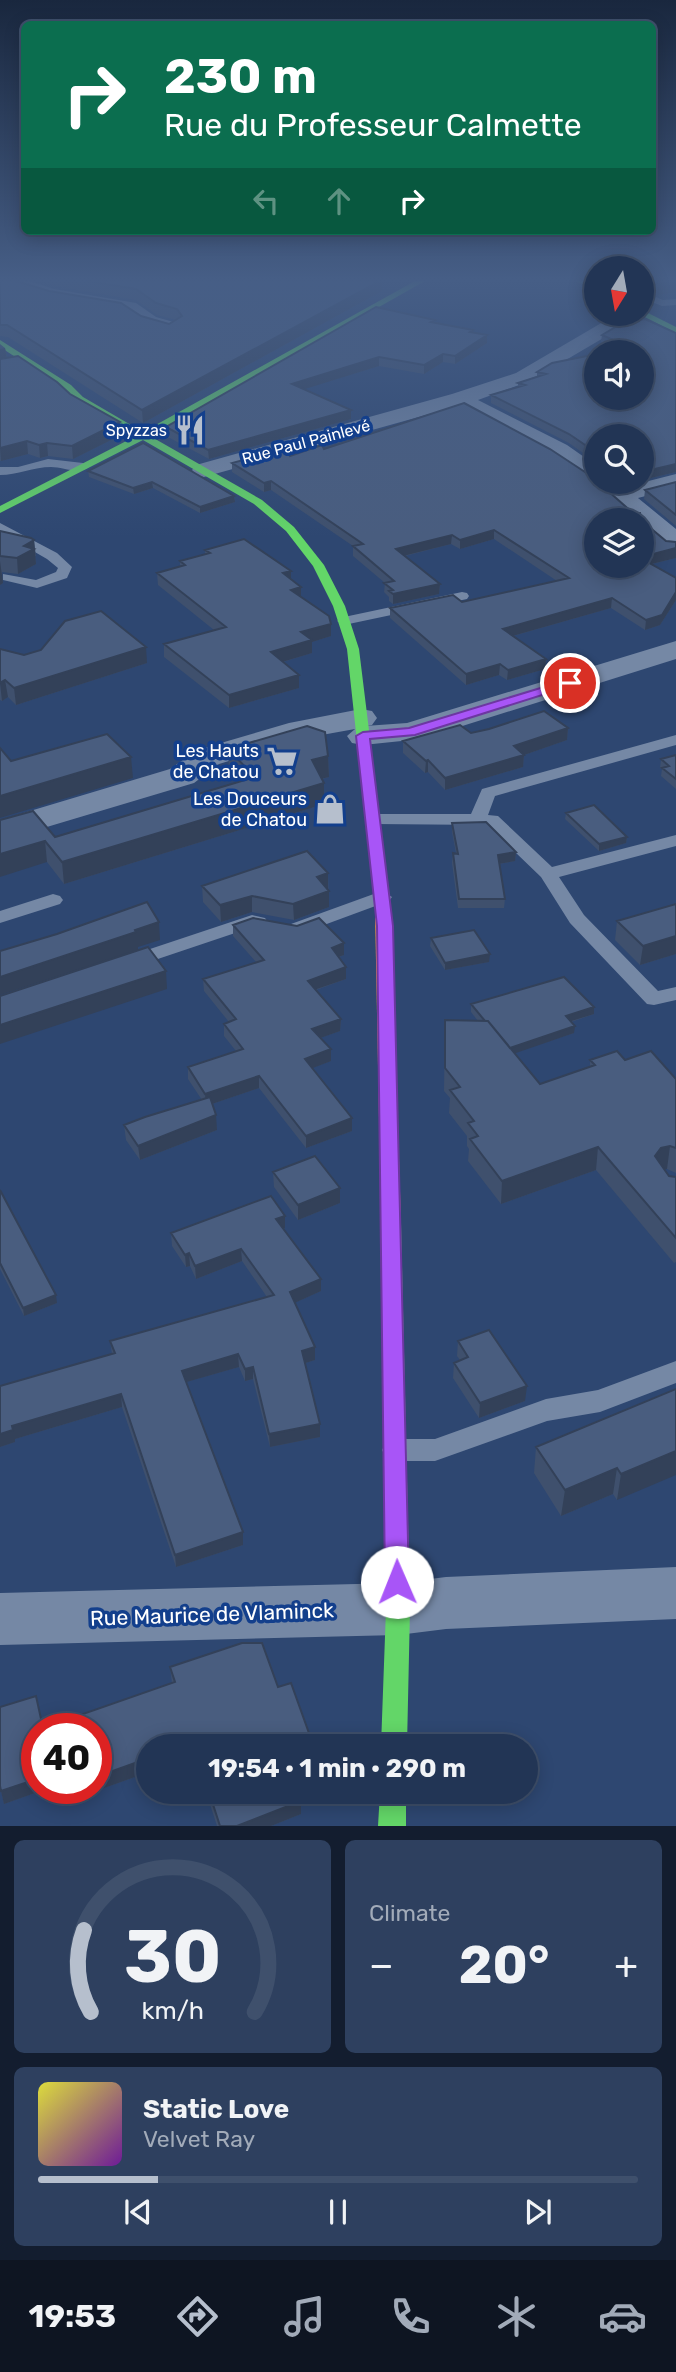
<!DOCTYPE html>
<meta charset="utf-8">
<style>
:root{--surface:#223555;--page:#2e405f;--text:#f1f3f6;--muted:#a2abb9;--line:#3f506c;--accent:#b6bfcd}
body{margin:0;font-family:Rubik,sans-serif;background:var(--page);color:var(--text);height:100vh;display:flex;flex-direction:column;font-size:26px;white-space:nowrap}
*{box-sizing:border-box;margin:0}
p{font-size:23px;color:var(--muted)}
.icon{flex:none;width:38px;height:38px;fill:none;stroke:currentColor;stroke-width:2;stroke-linecap:round;stroke-linejoin:round}
.map{position:relative;height:1826px;overflow:hidden}
.side{display:flex;flex-direction:column;gap:14px;padding:14px;background:#131d2f;flex:1}
.side>*{flex:none}
.banner{position:absolute;left:21px;top:21px;width:635px;height:214px;border-radius:10px;box-shadow:0 4px 18px #0003,0 0 0 2px var(--line);background:#0b6e4f;color:#fff;overflow:hidden}
.needle{width:46px;rotate:191deg}
.controls{position:absolute;left:584px;top:256px;display:grid;gap:14px}
.controls a{display:grid;place-items:center;width:70px;height:70px;border-radius:50%;background:var(--surface);box-shadow:0 4px 18px #0003,0 0 0 2px var(--line);font-size:35px}
.speed{position:absolute;left:21px;top:1713px;display:flex;gap:14px;font-size:35px;font-weight:700;text-align:center}
.speed>*{display:grid;place-content:center;width:91px;height:91px;border-radius:50%;background:var(--surface);box-shadow:0 4px 18px #0003,0 0 0 2px var(--line);line-height:1}
.speed .limit{border:10px solid #d22;background:#fff;color:#111}
.pin{position:absolute;display:grid;place-items:center;width:60px;height:60px;color:#fff;margin:-30px;border:4px solid #fff;border-radius:50%;box-shadow:0 2px 7px #0007}
.me{position:absolute;width:77px;margin:-38px;rotate:359deg;stroke-linejoin:round;filter:drop-shadow(0 0 5px #0008)}
.turn{display:flex;align-items:center;gap:24px;height:147px;padding:0 28px;font-size:32px}
.turn .icon{width:91px;height:91px;stroke-width:2.5}
.turn b{display:block;font-size:49px;line-height:60px}
.lanes{display:flex;align-items:center;height:66px;padding:0 28px;background:#0003;justify-content:center;gap:35px;direction:ltr}
.lanes .off{opacity:.35}
.big{font-size:52px;font-weight:700;line-height:1.1}
.side .widget{flex:1;display:flex;flex-direction:column;justify-content:center;gap:10px;min-width:0;padding:0 24px;border-radius:10px;background:var(--page)}
.side .dial{align-items:center;gap:0}
.dial svg{height:182px;overflow:visible;fill:none;stroke:var(--line);stroke-width:7;stroke-linecap:round;text-anchor:middle}
.dial text{fill:var(--text);stroke:none}
.song{display:flex;align-items:center;gap:21px}
.cover{width:84px;height:84px;border-radius:10px;background:linear-gradient(135deg,hsl(60 70% 55%),hsl(280 70% 35%))}
.played{height:7px;border-radius:4px;background:linear-gradient(90deg,var(--accent) 20%,var(--line) 20%)}
.keys{display:flex;justify-content:space-around;direction:ltr}
.heat{display:flex;justify-content:space-between;align-items:center;font-size:38px;direction:ltr}
.side .tiles{flex:1;display:grid;gap:14px;grid-template-columns:1fr 1fr}
.widget:last-child{grid-column:span 2}
.trip{position:absolute;left:136px;top:1734px;width:402px;height:70px;border-radius:35px;background:var(--surface);box-shadow:0 4px 18px #0003,0 0 0 2px var(--line);font-weight:700;line-height:70px;text-align:center}
.menu{display:flex;height:112px;justify-content:space-around;align-items:center;background:#0e1522;color:var(--muted)}
.menu .icon{width:49px;height:49px}
.menu .current{color:var(--accent)}
.menu b{font-size:32px;color:var(--text)}
.map>svg:first-child{display:block}
</style>
<div class="map">
<svg width="676" height="1826" viewBox="0 0 676 1826">
<rect width="100%" height="100%" fill="#2e4771"/>
<g fill="none" stroke-linecap="round" stroke-linejoin="round">
<!-- lane -->
<path fill="#7588a5" fill-rule="evenodd" d="M642,291l21,9 13,-1v6l-14,1 -20,-8z
M48,459l35,4 6,4c-10,8 -26,0 -38,0 -17,0 -34,8 -51,8v-8h18z
M0,523l57,30 15,14 -5,11 -30,10 -34,-8v-6l33,6 20,-8 2,-4 -11,-9 -47,-27z
M462,592l5,1 2,3 -2,3 -123,26 -7,-4 7,-4z
M676,735v10l-181,51 -7,19 10,1 54,51 124,-32v11l-117,31 25,38 74,76 18,-4v13l-22,5 -7,-1 -77,-81 -29,-46 -54,-52 -113,-1 -9,-5 9,-5h97l11,-25z
M382,891l10,6 -3,4 -84,31h-14l-3,-4 3,-4z
M53,894l7,2 3,4 -3,4 -60,19v-12z
M252,915l13,3 3,4 -3,4 -12,1 -116,39h-14l-3,-4 3,-4z
M676,1361v22l-76,29 -53,9 -112,40h-39l-10,-3 -4,-8 4,-8 10,-3h39l111,-40 52,-9z"/>
<!-- street -->
<path fill="#7588a5" fill-rule="evenodd" d="M0,281h29l25,8 82,14 20,14 21,6 3,4 -10,6 -28,-8 -19,-13 -72,-12 -48,-15z
M642,309l5,4 -3,4 -15,6 -99,58 -52,19 89,45 30,21v15h21l7,6 51,-13v14l-38,10 38,31v21l-9,-2 -25,-21v-7h-8l-42,-37 -41,-28 -93,-49 -254,71 -8,-2 -4,-5 4,-5 256,-71 64,-21 99,-58 27,-2z
M676,641v18l-255,80 -58,6 -11,-2 -5,-7 8,-7 -50,9 -86,26 -25,19 -194,58v-21l170,-51 27,-19 92,-27 72,-14 11,2 5,7 -5,7 -7,1 42,-3z
M676,1567v52l-230,10 -48,6 -398,10v-52l398,-10 48,-6z"/>
<!-- fast -->
<path fill="#63d668" fill-rule="evenodd" d="M415,281h10l-275,155 112,64 32,27 30,38 21,41 14,43 32,260 -8,5 -8,-5 -28,-260 -14,-43 -20,-40 -27,-35 -32,-27 -111,-64 -143,73v-7l136,-70 -59,-35 -12,-12 -65,-42v-7l71,45 12,12 60,35z
M576,281h11l10,5v5z
M642,310l34,17v6l-37,-19 3,-1z
M391,1216l7,2 3,5 9,386 -3,137h-26l5,-137 -5,-386 3,-5z
M380,1792h26v34h-28z"/>
<!-- slow -->
<path fill="#ff974d" fill-rule="evenodd" d="M383,904l8,5 10,314 -3,5 -7,2 -7,-2 -3,-5 -6,-314z"/>
</g>
<!-- wall -->
<path fill="#3f506d" d="M0,281l49,10 120,33 7,-4 -19,-5 -21,-15 -81,-14 -17,-5h344v10l-239,132 -135,-86 -8,-1z
M642,281h34l-19,14 -15,-7z
M435,323l38,7v3l14,2v8l-32,21 -12,-2 -19,12 -45,-8 -76,23 48,30 -142,40 -43,-23v-9z
M676,333v139l-34,8v-44h-45v27l-28,-20 -78,-40v-8l27,-8v-4l19,-7v-4l105,-20h-36v-7l-5,-3 1,-7z
M0,344l5,4 2,10 63,36 51,41 -48,24 -25,-3 -8,2 -12,-4 -28,7z
M302,444v8l22,-3 317,71 35,38 -24,6 24,14v22l-16,25 -15,5 -34,-22 -98,28 33,23 -1,10 -38,11 -8,-5 -33,10 -76,-67v-10l72,-6 95,-21 -63,-42 -34,10 -9,-5 -46,12 35,28 -1,10 -46,10 -4,-3v-4l-5,-5 1,-9 -32,-27v-10l-82,-56 -7,2 -32,-20v-9z
M88,471l146,25 1,6 -35,11 -47,-25 -19,6 -45,-17z
M676,482v44l-32,-27 1,-9z
M0,531l34,9 2,16h-1l1,8 -18,10 -16,-2 1,11 -3,2z
M205,550l86,30 10,7v10l30,39 -19,6v11l-29,9 16,26 -70,20 -65,-51v-13l50,-14 -56,-45 -1,-12 23,-7v-5l25,-6z
M0,649l24,6 123,8 -131,42 -8,-8 -6,4 -2,-1z
M568,728l-1,12 -43,15 -1,12 -78,23 -17,-18 -3,1 -22,-20v-12l68,-8z
M228,749l100,7 1,21 -7,2 2,25 -260,80 -17,-22 -47,-42 55,17 185,-55 -11,-12z
M676,755v34l-15,-13 1,-7 -2,-1 1,-9z
M566,813l61,24 -1,6 -27,8 -34,-32z
M452,823l64,29 -1,9 -16,3 6,35 -1,9h-46l-6,-45 1,-10h3l-4,-21z
M328,873l1,34 -35,13 -42,-8 -31,10 -18,-20 -1,-16z
M676,904v50l-36,11 -25,-25 2,-19z
M233,925l111,30 -5,2 7,10v12l-30,11 25,29 -1,12 -20,7 11,11v12l-19,7 40,50v13l-46,17 -47,-60 -47,16 5,26 -77,30 -14,-20 -2,-15 78,-25 -14,-21v-12l48,-16 -12,-15v-12l5,-2 -25,-31 -1,-12 53,-17 -23,-26z
M431,938l58,24 -44,8 -15,-24z
M471,1004l123,3v7l-23,8 3,11 -60,20 26,31 50,-17v-7h35l51,19v94l-9,-4h-3l5,7 7,1v85l-2,1 -78,-93 -95,34 -33,-43 1,-12 -2,-3v-10l-18,-23 1,-15 -6,-7 1,-71 33,1 -7,-9z
M273,1172l67,31 -42,17 -24,-33z
M0,1190l57,113 -33,13 -24,-47z
M285,1216v12l-2,1 38,50v12l-27,12 21,57 -10,3 15,74 -50,10 -17,-68 -8,2 -6,-14 -53,15 57,163 -67,22 -54,-160 -107,32v3l-15,5 112,-93 -2,-13 157,-44 -25,-36 -46,18 -6,-13 -4,1 -14,-21 -1,-13z
M458,1341l67,60 -46,17 -26,-40 1,-15 6,-3 -3,-4z
M676,1389l-59,111 -4,-6 -52,22 -27,-43 2,-26z
M242,1643h20l16,44 13,-4 19,53 1,10h-162v26l-87,31 -4,-15h38v-59h-59v59h12l-45,16 -4,-18v-79l36,-11 7,32 129,-45 -2,-16z
M206,1792h92l3,9v13l-30,12h-54z"/>
<!-- shaded-wall -->
<path fill="#334159" d="M365,281h17v10l-239,132 -1,-13z
M676,281v11l-19,3 1,-11z
M487,335v8l-32,21v-8z
M5,348l2,12 -7,2v-13z
M443,354v8l-19,12v-9z
M379,357v9l-87,27v-9z
M351,410v9l-142,40 -1,-9z
M120,422l1,13 -48,24 -1,-13z
M27,441l1,13 -27,7 -1,-13z
M47,443l1,13 -8,2 -1,-13z
M302,444v8l-14,9v-9z
M676,464v8l-34,8v-8z
M271,481v9l-7,2v-9z
M626,481h12l-12,3z
M152,482l1,6 -19,6 -1,-6z
M234,496l1,6 -35,11v-6z
M494,530v9l-34,10v-9z
M452,535l-1,9 -56,14 1,-9z
M34,540l2,24 -18,10 -1,-16 7,-12z
M676,548v10l-37,9 3,-2v-8z
M0,561l3,22 -3,2z
M291,571v13l-8,-11z
M440,584l-1,10 -46,10v-10z
M301,587v13l-10,-10z
M676,592v8l-16,25 -15,5 1,-10z
M612,598l-1,10 -109,31 1,-10z
M331,624v12l-19,6v11l-40,12 -1,-13 30,-20z
M146,647l1,16 -131,42 -2,-17z
M546,659l-1,10 -38,11 1,-10z
M500,664l-1,11 -33,10v-11z
M299,675v13l-70,20v-13z
M5,680l3,17 -6,4 -2,-18z
M568,728l-1,12 -43,15 -1,12 -78,23v-12l69,-32z
M328,756l1,21 -17,4v-21z
M131,757l2,21 -133,40v-22z
M428,760v12l-3,1 1,-12z
M324,783v21l-260,80 -2,-22z
M627,837l-1,6 -27,8v-7z
M45,841l2,21 -47,15v-23z
M516,852l-1,9 -17,3v-9z
M328,873v17l-11,-13z
M329,891v16l-35,13 -1,-16z
M252,896v16l-31,10 -1,-17z
M159,922l1,18 -22,7v3l-138,45v-18z
M676,936v18l-36,11 3,-19z
M344,943v12l-12,4v-11z
M490,954l-1,8 -44,8v-7z
M346,967v12l-38,13v-11z
M166,971l1,18 -167,55v-19z
M594,1007v7l-29,9 1,-7z
M341,1019l-1,12 -28,10v-12z
M575,1026l-1,7 -67,23 1,-8z
M331,1049v12l-26,10v-12z
M259,1076v12l-53,18 -1,-12z
M216,1115l1,15 -77,30 -2,-14z
M352,1118v13l-46,17v-12z
M670,1146l-3,23 -10,1 -2,-14 6,-8z
M598,1147l-2,23 -95,34 1,-23z
M340,1188v15l-42,17v-15z
M285,1216v12l-8,3 -1,-12z
M241,1249l1,12 -46,18 -1,-13z
M189,1253l1,13 -4,1 -1,-12z
M321,1279v12l-31,14v-13z
M56,1295l1,8 -33,13 -1,-8z
M315,1347v13l-13,4v-13z
M238,1354l1,13 -56,16 -1,-12z
M253,1367v12l-8,2v-12z
M527,1386l-2,15 -46,17 1,-15z
M121,1394l1,13 -107,32v3l-15,5v-13l12,-8z
M320,1424v13l-50,10 -1,-13z
M676,1451v24l-59,25 4,-26z
M617,1468l-4,26 -52,22 4,-26z
M243,1532v13l-67,22 -1,-12z
M310,1736l1,10h-28z
M194,1742v4h-12z
M149,1758v14l-87,31 -2,-13 5,-2h31v-11z
M37,1779v9h12l-45,16 -3,-13z
M301,1801v13l-30,12h-34z"/>
<!-- building -->
<path fill="#495d7f" stroke="#334159" stroke-width="2" d="M0,281h16l33,10 72,12 20,13 28,8 13,-8 -5,-7 -21,-6 -20,-14 -49,-8h293l-238,129 -135,-85h-7z
M653,281h22l-17,3z
M376,307l59,13 -4,2 42,8 -3,2 17,3 -32,21 -12,-2 -19,11 -45,-8 -87,27 59,26 -143,40 -42,-23z
M645,319l31,14v131l-34,8v-36h-45v17l-28,-19 -78,-39 34,-10 -7,-2 28,-9 -9,-2 15,-9 45,-9v43h45v-45h-33l10,-2 -12,-6 11,-2 -16,-7 17,-10z
M18,356l39,26 13,12 50,28 -48,24 -25,-3 -8,2 -12,-4 -27,7v-89z
M464,403l86,46 41,27 42,37h7l1,7h-44v45h45v-6l34,19v14l-14,23 -16,5 -34,-22 -109,31 43,30 -38,11 -8,-6 -34,10 -76,-66 63,-13 9,7 107,-24 -75,-48 -34,10 -8,-5 -56,14 44,35 -47,10 -4,-3 4,-1 -9,-7 10,-2 -41,-35 10,-2 -92,-63 -7,2 -32,-20 70,-19 -14,8 2,4 32,-11 2,4z
M143,443l91,53 -34,11 -48,-25 -19,6 -45,-17z
M676,482v33l-31,-25z
M642,521l24,20 10,1v6l-34,9z
M0,531l31,7 3,2 -10,6 10,3 -17,9 -17,-2z
M244,539l47,32 -8,2 18,14 -10,3 38,26 2,8 -30,8 11,8 -41,12 28,23 -70,20 -65,-51 62,-17 -69,-54 28,-8 -5,-4 30,-8 -5,-3z
M101,611l45,36 -132,41 -9,-8 -5,3v-34l24,6 17,-5 24,-29z
M544,711l24,17 -54,18 10,9 -79,23 -17,-18 -2,1 -23,-20 57,-16 11,8 18,-4z
M307,726l18,6 3,24 -16,4 12,23 -262,79 -17,-21 -45,13v-34l33,-9 22,26 200,-60 -27,-28z
M107,734l24,23 -131,39v-48l11,13z
M676,755v24l-14,-11 7,-2 -8,-7z
M594,805l33,32 -28,7 -33,-31z
M486,822l30,30 -18,3 7,44h-46l-6,-46 5,1 -6,-31z
M307,851l21,22 -11,4 12,14 -36,13 -41,-8 -32,9 -18,-19z
M147,902l12,20 -24,8 1,2 -136,45v-26l57,-17z
M676,904v32l-33,10 -26,-25z
M253,918l44,8 22,-8 25,25 -12,5 14,19 -38,14 33,38 -29,10 19,20 -26,10 47,59 -46,18 -47,-60 -54,18 -17,-27 55,-18 -19,-25 12,-5 -33,-40 61,-19 -31,-35z
M474,930l16,24 -45,9 -14,-25z
M148,947l18,24 -166,54v-29z
M564,977l30,30 -28,9 9,10 -65,22 -22,-27h-3l-14,-17z
M445,1020l43,1 52,63 55,-19 -5,-5 27,-9 8,9 26,-9 25,28v69l-6,-2 -9,2 -6,8 14,20 7,1v61l-78,-91 -96,34 -32,-42 8,-3 -10,-13 6,-2 -24,-31 10,-3 -15,-19z
M210,1097l6,18 -78,31 -14,-21 21,-8z
M315,1156l25,32 -42,17 -25,-33z
M0,1190l56,105 -33,13 -23,-45z
M271,1196l14,20 -9,3 45,60 -31,13 25,55 -13,4 18,73 -51,10 -16,-67 -8,2 -7,-15 -56,17 61,161 -68,23 -54,-161 -109,32 1,4 -13,4v-48l115,-33 -5,-12 164,-46 -33,-46 -46,17 -6,-13 -4,2 -14,-22z
M489,1330l38,56 -47,17 -26,-40 14,-6 -10,-16z
M676,1389v62l-55,23 -4,-6 -52,22 -29,-43z
M242,1643h20l16,44 13,-4 19,53 -27,10h-88l-1,-4 -12,4h-33v12l-53,19v-48h-59v50l-36,12 -1,-5v-79l36,-11 7,32 132,-46 -5,-15z
M209,1792h89l3,9 -64,25h-17z"/>
<!-- sky -->
<linearGradient id="sky" x2="0" y2="1"><stop stop-color="#19273e"/><stop offset="0.52" stop-color="#465e86"/><stop offset="1" stop-color="#465e86" stop-opacity="0"/></linearGradient>
<rect width="676" height="537" fill="url(#sky)"/>
<!-- route -->
<path fill="#a855f7" stroke="#6d37a1" stroke-width="2" d="M570,679l4,1v5l-159,50 -45,4 23,187 16,656 -3,8 -9,3 -8,-3 -4,-8 -8,-656 -21,-190 7,-4 46,-4z"/>
<!-- icons -->
<defs>
<g id="restaurant-bare" transform="scale(2.415)"><path d="M-5-6h1v4h1v-4h1v4h1v-4h1v5L-1.5 .5V6h-2V.5L-5-1ZM5-6V6H3V1.5H1.5Q1.5-4 5-6Z" fill="#b6bfcd" stroke="#133f8c" stroke-width="2.5" paint-order="stroke"/></g>
<g id="supermarket-bare" transform="scale(2.415)"><path d="M-6-5.5h2.5l.6 2H6L4.5 2H-2.5L-4.4-4H-6ZM-1.5 3.2a1.3 1.3 0 1 0 .1 0ZM3 3.2a1.3 1.3 0 1 0 .1 0Z" fill="#b6bfcd" stroke="#133f8c" stroke-width="2.5" paint-order="stroke"/></g>
<g id="shop-bare" transform="scale(2.415)"><path d="M-5-2.5h2.3a2.7 3.5 0 0 1 5.4 0H5L5.5 6h-11ZM-1.5-2.5h3a1.5 2.3 0 0 0-3 0Z" fill="#b6bfcd" stroke="#133f8c" stroke-width="2.5" paint-order="stroke"/></g>
</defs>
<g fill-rule="evenodd">
<use href="#restaurant-bare" x="190" y="430"/>
<use href="#supermarket-bare" x="282" y="761"/>
<use href="#shop-bare" x="330" y="809"/>
</g>
<g text-anchor="middle" dominant-baseline="central" stroke-width="7" stroke-linejoin="round" paint-order="stroke">
<!-- far-poi labels -->
<g font-size="16" fill="#fff" stroke="#133f8c" text-anchor="end">
<text x="167" y="430">Spyzzas</text>
</g>
<!-- far-street labels -->
<g font-size="16" fill="#fff" stroke="#133f8c">
<text transform="translate(306 442) rotate(-15)">Rue Paul Painlevé</text>
</g>
<!-- poi labels -->
<g font-size="18" fill="#fff" stroke="#133f8c" text-anchor="end">
<text x="259" y="751">Les Hauts<tspan x="259" dy="21">de Chatou</tspan></text>
<text x="307" y="799">Les Douceurs<tspan x="307" dy="21">de Chatou</tspan></text>
</g>
<!-- near-street labels -->
<g font-size="21" fill="#fff" stroke="#133f8c">
<text transform="translate(212 1614) rotate(-2)">Rue Maurice de Vlaminck</text>
</g>
</g>
</svg>
<div class="controls">
<a><svg class="needle" viewBox="-14 -14 28 28"><path d="M0-13l5 13h-10z" fill="#e53935"/><path d="M0 13l5-13h-10z" fill="#a2abb9"/></svg></a>
<a><svg class="icon" aria-label="sound" viewBox="0 0 24 24"><path d="M4 9h4l5-4v14l-5-4H4zM17 9q2 3 0 6"/></svg></a>
<a><svg class="icon" aria-label="search" viewBox="0 0 24 24"><circle cx="10" cy="10" r="6"/><path d="M15 15l6 6"/></svg></a>
<a><svg class="icon" aria-label="layers" viewBox="0 0 24 24"><path d="M12 4l9 5-9 5-9-5zM3 14l9 5 9-5"/></svg></a>
</div>
<div class="speed"><div class="limit">40</div></div>
<div class="pin" style="left:570px;top:683px;background:#d93025"><svg class="icon" aria-label="arrive" viewBox="0 0 24 24"><path d="M6 21V4h12l-3 4 3 4H6"/></svg></div>
<svg class="me" style="left:397px;top:1582px" viewBox="-20 -20 40 40"><circle r="19" fill="#fff"/><path d="M0-13L10 11 0 6-10 11z" fill="#a855f7"/></svg>
<div class="trip">19:54 · 1 min · 290 m</div>
<div class="banner">
<div class="turn"><svg class="icon" aria-label="right" viewBox="0 0 24 24"><path d="M7 20v-9h11M14 6l5 5-5 5"/></svg><div><b>230 m</b>Rue du Professeur Calmette</div></div>
<div class="lanes"><svg class="icon off" aria-label="left" viewBox="0 0 24 24"><path d="M17 20v-9H6M10 6l-5 5 5 5"/></svg><svg class="icon off" aria-label="ahead" viewBox="0 0 24 24"><path d="M12 20V5M6 11l6-6 6 6"/></svg><svg class="icon" aria-label="right" viewBox="0 0 24 24"><path d="M7 20v-9h11M14 6l5 5-5 5"/></svg></div>
</div>
</div>
<section class="side">
<div class="tiles">
<div class="widget dial"><svg viewBox="0 0 100 80">
<path d="M14 69A42 42 0 1 1 86 69"/>
<path d="M14 69A42 42 0 0 1 11 33" stroke="#b6bfcd"/>
<text x="50" y="56" font-size="32" font-weight="700">30</text>
<text x="50" y="72" font-size="11">km/h</text>
</svg></div>
<div class="widget"><p>Climate</p>
<div class="heat"><a>−</a><b class="big">20°</b><a>+</a></div>
</div>
<div class="widget">
<div class="song"><i class="cover"></i><div><b>Static Love</b><p>Velvet Ray</p></div></div>
<div class="played"></div>
<div class="keys"><svg class="icon" aria-label="previous" viewBox="0 0 24 24"><path d="M18 5L8 12l10 7zM5 5v14"/></svg><svg class="icon" aria-label="pause" viewBox="0 0 24 24"><path d="M8 5v14M16 5v14"/></svg><svg class="icon" aria-label="next" viewBox="0 0 24 24"><path d="M6 5l10 7-10 7zM19 5v14"/></svg></div>
</div>
</div>
</section>
<nav class="menu">
<b>19:53</b>
<svg class="icon current" aria-label="directions" viewBox="0 0 24 24"><path d="M12 3l9 9-9 9-9-9zM9 14v-3h6M13 9l2 2-2 2"/></svg>
<svg class="icon" aria-label="music" viewBox="0 0 24 24"><path d="M9 18V5l10-2v13"/><circle cx="6" cy="18" r="3"/><circle cx="16" cy="16" r="3"/></svg>
<svg class="icon" aria-label="phone" viewBox="0 0 24 24"><path d="M5 4h4l2 5-3 2q2 4 5 5l2-3 5 2v4C11 20 4 13 5 4z"/></svg>
<svg class="icon" aria-label="climate" viewBox="0 0 24 24"><path d="M12 3v18M4 7l16 10M4 17L20 7"/></svg>
<svg class="icon" aria-label="car" viewBox="0 0 24 24"><path d="M5 17H2v-5l4-1 3-4h7l3 4 3 1v5h-3M9 17h6M6 11h13"/><circle cx="7" cy="17" r="2"/><circle cx="17" cy="17" r="2"/></svg>
</nav>
